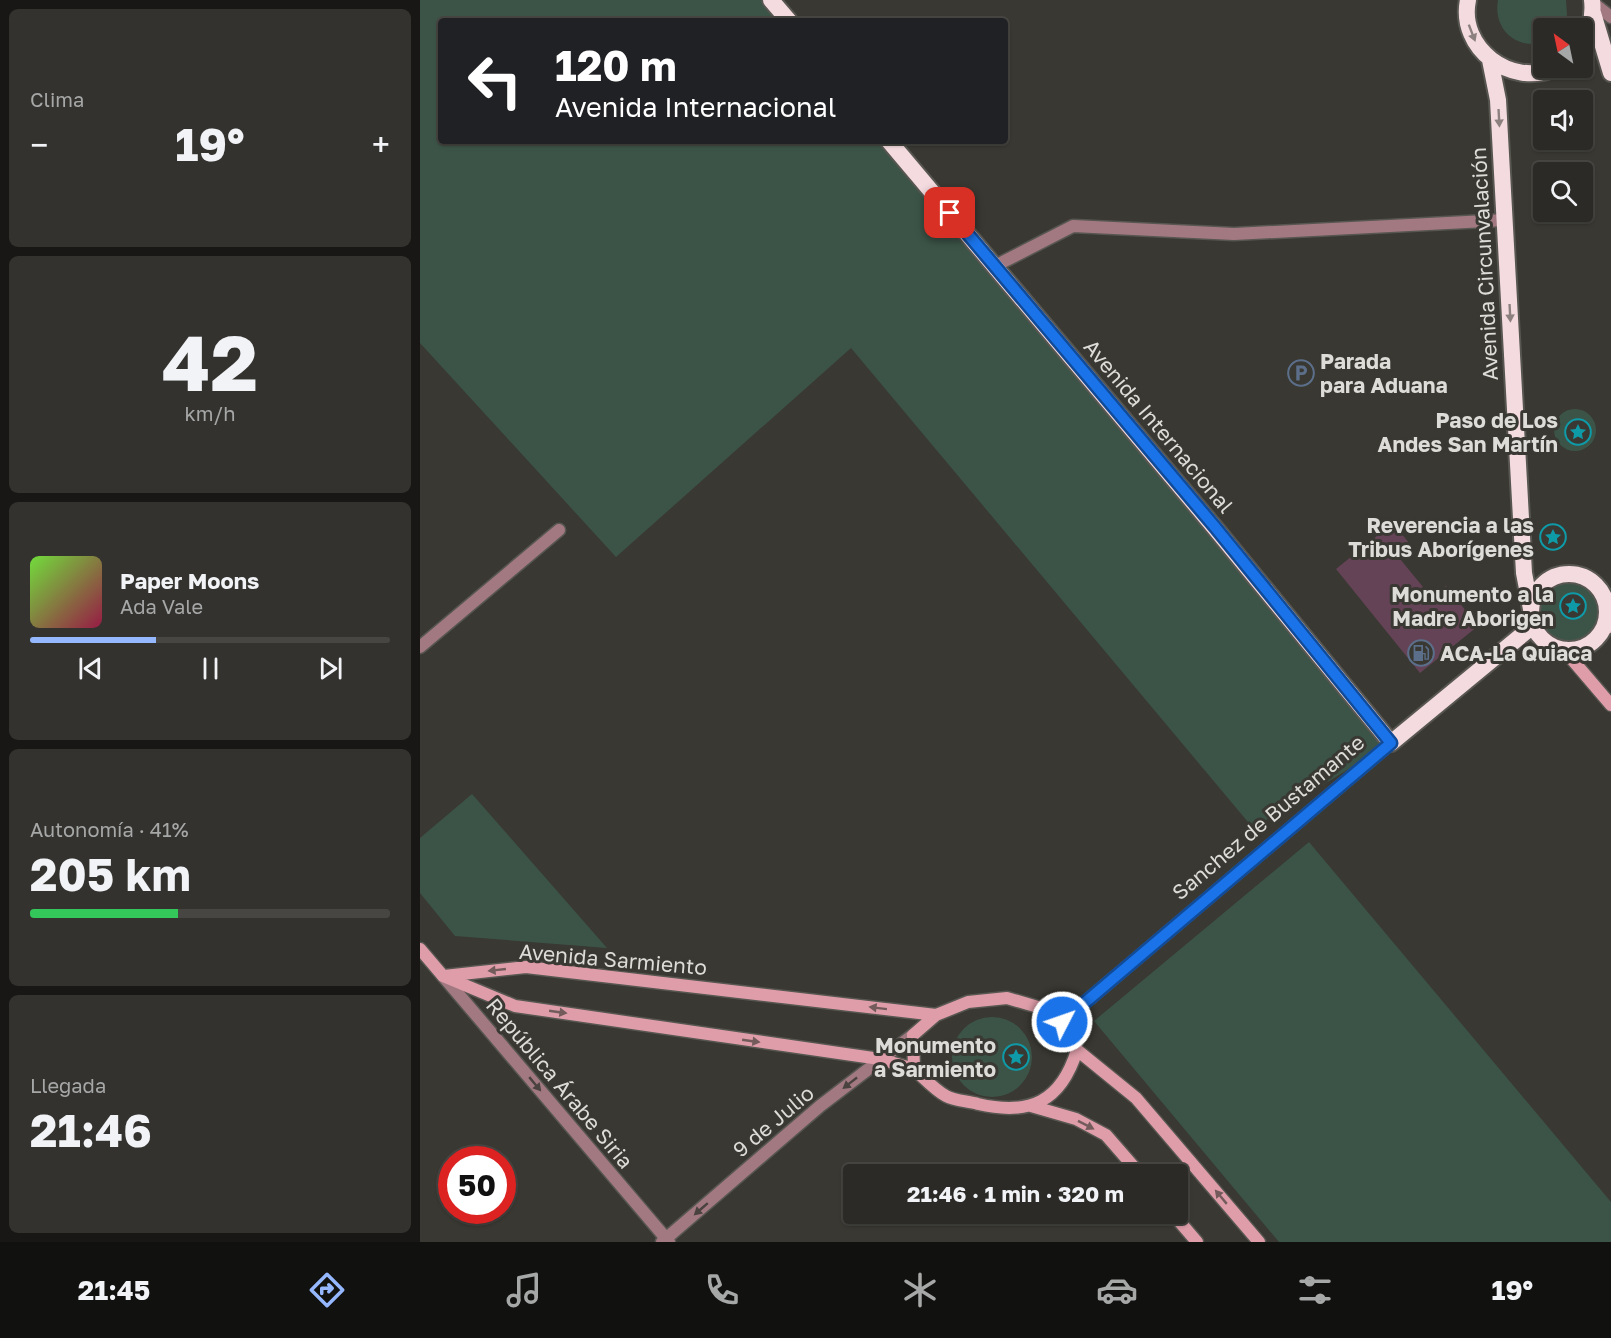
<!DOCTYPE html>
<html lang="es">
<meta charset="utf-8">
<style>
:root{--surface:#2b2a26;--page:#33322e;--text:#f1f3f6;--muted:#a6a7a7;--line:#474643;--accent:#94b7fd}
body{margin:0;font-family:"Golos Text",sans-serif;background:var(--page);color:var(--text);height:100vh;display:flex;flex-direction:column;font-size:22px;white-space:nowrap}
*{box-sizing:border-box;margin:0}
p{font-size:20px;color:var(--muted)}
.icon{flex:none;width:33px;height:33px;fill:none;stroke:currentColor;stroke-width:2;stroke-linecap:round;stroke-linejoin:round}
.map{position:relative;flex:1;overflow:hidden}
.panel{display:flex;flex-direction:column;gap:9px;padding:9px;background:#181715;width:420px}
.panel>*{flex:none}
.banner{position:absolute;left:18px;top:18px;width:570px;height:126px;border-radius:6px;box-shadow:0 2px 4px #0004,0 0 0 2px var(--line);background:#202124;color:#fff;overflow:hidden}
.needle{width:39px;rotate:327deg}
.tools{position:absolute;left:1113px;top:18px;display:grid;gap:12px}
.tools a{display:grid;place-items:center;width:60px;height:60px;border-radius:6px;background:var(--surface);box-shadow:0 2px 4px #0004,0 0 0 2px var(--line);font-size:30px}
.speed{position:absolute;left:18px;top:1146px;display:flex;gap:12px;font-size:30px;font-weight:700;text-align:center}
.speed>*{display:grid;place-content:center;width:78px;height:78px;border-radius:50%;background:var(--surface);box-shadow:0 2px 4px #0004,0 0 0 2px var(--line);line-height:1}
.speed .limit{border:9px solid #d22;background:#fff;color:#111}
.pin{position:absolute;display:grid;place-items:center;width:51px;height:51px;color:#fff;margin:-26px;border-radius:12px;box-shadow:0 3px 9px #0006}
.me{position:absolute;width:66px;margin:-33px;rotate:49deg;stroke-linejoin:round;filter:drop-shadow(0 0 4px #0008)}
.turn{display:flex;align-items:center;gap:21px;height:126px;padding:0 18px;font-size:27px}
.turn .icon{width:78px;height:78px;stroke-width:2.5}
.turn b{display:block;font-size:42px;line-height:51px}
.big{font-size:45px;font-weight:700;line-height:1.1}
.panel .widget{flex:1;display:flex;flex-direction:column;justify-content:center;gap:9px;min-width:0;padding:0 21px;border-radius:9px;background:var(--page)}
.panel .dial{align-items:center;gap:0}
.dial b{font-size:78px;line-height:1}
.song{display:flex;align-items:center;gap:18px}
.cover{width:72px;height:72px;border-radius:9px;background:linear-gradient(135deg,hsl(100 70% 55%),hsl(340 70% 35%))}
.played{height:6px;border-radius:3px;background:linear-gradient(90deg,var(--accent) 35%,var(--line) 35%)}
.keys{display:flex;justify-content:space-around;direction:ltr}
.heat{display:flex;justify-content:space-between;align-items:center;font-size:33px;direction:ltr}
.charge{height:9px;border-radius:4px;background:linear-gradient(90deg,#34c759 41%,var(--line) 0)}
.trip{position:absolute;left:423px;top:1164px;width:345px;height:60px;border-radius:6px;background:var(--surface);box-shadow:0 2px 4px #0004,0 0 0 2px var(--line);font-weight:700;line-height:60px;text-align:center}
.tabs{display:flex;height:96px;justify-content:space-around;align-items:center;background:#11110f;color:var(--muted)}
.tabs .icon{width:42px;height:42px}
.tabs .current{color:var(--accent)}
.tabs b{font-size:27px;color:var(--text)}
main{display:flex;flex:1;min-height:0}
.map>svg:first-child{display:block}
</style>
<main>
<section class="panel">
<div class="widget"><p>Clima</p>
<div class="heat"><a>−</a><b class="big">19°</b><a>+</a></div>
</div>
<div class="widget dial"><b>42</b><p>km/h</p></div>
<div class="widget">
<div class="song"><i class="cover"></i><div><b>Paper Moons</b><p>Ada Vale</p></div></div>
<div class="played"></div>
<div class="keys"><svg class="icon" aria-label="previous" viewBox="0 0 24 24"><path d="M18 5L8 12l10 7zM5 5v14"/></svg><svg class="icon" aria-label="pause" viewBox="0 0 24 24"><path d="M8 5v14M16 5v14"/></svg><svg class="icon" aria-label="next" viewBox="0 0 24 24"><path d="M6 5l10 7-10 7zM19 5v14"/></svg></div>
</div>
<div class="widget"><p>Autonomía · 41%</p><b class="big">205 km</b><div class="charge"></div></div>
<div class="widget"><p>Llegada</p><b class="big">21:46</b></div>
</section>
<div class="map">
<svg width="1191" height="1242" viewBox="0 0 1191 1242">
<rect width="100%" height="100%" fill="#393832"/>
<!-- green -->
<path fill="#3c5448" d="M0,0h350l17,21h-346v120h447l503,602 -138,85 -402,-480 -235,209 -196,-214z
M1078,0h68l1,15 -6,13h-17l-1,15c-28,6 -50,-14 -45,-43z
M1134 430a21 21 0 1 1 42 0a21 21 0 1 1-42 0Z
M1115 609a34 34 0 1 1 68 0a34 34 0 1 1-68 0Z
M52,794l135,154 -152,-12 -35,-43v-55z
M889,842l302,360v40h-332l-185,-221z
M532 1057a40 40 0 1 1 80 0a40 40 0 1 1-80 0Z"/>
<!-- building -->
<path fill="#654357" d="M973,523l16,20 -13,11 36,44 14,-12 32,40 -58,47 -84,-104z"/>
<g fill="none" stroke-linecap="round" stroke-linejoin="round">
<!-- service casing -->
<g stroke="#575650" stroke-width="15">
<path id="service" d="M575,266l78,-40 161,8 271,-14"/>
</g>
<!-- minor casing -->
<g stroke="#575650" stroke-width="15">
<path id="minor" d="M1173,3l18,14
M0,647l139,-117
M23,976l226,266
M242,1242l158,-136 93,-71"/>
</g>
<!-- secondary casing -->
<g stroke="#575650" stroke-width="15">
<path id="secondary" d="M1186,621l5,6
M1144,650l47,55
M0,949l23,27 72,30 365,53 34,10
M24,976l82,-9 410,48
M587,998l31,9 24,15 15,28c-16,52 -47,66 -99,54 -10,-3 -23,-3 -32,-8 -11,-6 -22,-18 -32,-27l-1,-34 23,-20 32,-13z
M642,1022l329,-279
M657,1050l59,48 123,144
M611,1106l45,13 30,16 34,39
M753,1214l24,28"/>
</g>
<!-- trunk casing -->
<g stroke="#575650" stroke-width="20">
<path id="trunk" d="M351,0l18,21
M1048,0c-10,48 43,88 87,68
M1173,13l18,60
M1162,43c8,-13 12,-27 10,-43
M1070,60l8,40 26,473 7,36
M469,141l325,386 177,216 143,-118
M1111 612a38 38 0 1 1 76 0a38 38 0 1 1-76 0Z"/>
</g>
<!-- service -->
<use href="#service" stroke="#a27980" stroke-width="12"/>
<!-- minor -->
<use href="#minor" stroke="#a27980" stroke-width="12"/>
<!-- secondary -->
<use href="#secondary" stroke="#de9da9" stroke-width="12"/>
<!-- trunk -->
<use href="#trunk" stroke="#f4dbe0" stroke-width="16"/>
</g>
<!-- one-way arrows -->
<defs><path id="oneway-solid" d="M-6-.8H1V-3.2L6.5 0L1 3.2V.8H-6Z" transform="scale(1.5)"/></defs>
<g fill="#8d8180">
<use href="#oneway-solid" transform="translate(1052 33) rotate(69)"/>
<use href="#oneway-solid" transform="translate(1079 118) rotate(87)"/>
<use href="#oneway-solid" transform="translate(1090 313) rotate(87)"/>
</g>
<g fill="#735b5c">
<use href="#oneway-solid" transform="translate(77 970) rotate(174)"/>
<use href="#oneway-solid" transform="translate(458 1008) rotate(-173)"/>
<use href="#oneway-solid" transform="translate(138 1012) rotate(8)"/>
<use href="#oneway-solid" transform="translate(331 1041) rotate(8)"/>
<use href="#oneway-solid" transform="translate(666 1125) rotate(27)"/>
<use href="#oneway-solid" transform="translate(801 1197) rotate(-130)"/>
</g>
<g fill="#49423e">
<use href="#oneway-solid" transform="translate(430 1083) rotate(142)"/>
<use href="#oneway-solid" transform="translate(115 1084) rotate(50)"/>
<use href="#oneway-solid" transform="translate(281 1209) rotate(139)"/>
</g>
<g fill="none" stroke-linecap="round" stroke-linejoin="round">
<!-- route casing -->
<g stroke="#114b97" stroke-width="15">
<path id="route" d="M530,213l265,314 176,216 -329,279"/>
</g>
<!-- route -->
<use href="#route" stroke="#1a73e8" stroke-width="10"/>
</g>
<!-- icons -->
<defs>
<g id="parking-ring" transform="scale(1.35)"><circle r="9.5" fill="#393832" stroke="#5c6f8a" stroke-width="1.5"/><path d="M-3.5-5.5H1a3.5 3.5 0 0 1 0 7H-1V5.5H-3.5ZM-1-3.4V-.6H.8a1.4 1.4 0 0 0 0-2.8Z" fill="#5c6f8a"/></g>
<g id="sight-ring" transform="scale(1.35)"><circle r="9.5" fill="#393832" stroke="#0f9aa8" stroke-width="1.5"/><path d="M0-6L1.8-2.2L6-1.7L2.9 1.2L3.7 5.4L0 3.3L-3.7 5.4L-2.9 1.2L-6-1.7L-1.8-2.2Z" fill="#0f9aa8"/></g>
<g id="fuel-ring" transform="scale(1.35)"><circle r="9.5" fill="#393832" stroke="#5c6f8a" stroke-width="1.5"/><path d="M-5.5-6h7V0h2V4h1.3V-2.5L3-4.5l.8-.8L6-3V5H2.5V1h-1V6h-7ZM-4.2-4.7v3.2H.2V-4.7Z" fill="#5c6f8a"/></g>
</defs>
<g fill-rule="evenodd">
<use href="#parking-ring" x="881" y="373"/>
<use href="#sight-ring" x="1158" y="432"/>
<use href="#sight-ring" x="1133" y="537"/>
<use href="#sight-ring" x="1153" y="606"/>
<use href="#fuel-ring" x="1001" y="653"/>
<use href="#sight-ring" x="596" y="1057"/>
</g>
<g text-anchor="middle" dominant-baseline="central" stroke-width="6" stroke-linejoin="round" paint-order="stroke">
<!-- street labels -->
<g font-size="21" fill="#dddcd8" stroke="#393832">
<text transform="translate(1064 264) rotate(-93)">Avenida Circunvalación</text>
<text transform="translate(739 426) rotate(50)">Avenida Internacional</text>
<text transform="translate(848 817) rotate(-40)">Sanchez de Bustamante</text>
<text transform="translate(193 959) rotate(5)">Avenida Sarmiento</text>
<text transform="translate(140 1083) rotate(50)">República Árabe Siria</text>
<text transform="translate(353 1121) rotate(-40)">9 de Julio</text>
</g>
<!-- poi labels -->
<g font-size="21" font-weight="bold" fill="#dddcd8" stroke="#393832" text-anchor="end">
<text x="900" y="361" text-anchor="start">Parada<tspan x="900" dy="24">para Aduana</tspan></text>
<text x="1138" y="420">Paso de Los<tspan x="1138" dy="24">Andes San Martín</tspan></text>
<text x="1114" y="525">Reverencia a las<tspan x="1114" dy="24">Tribus Aborígenes</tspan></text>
<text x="1134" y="594">Monumento a la<tspan x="1134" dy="24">Madre Aborigen</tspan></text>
<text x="1020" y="653" text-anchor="start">ACA-La Quiaca</text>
<text x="576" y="1045">Monumento<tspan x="576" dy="24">a Sarmiento</tspan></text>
</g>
</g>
</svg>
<div class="tools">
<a><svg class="needle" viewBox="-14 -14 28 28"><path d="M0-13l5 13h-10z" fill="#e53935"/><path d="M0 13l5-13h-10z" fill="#a6a7a7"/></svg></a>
<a><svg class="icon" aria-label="sound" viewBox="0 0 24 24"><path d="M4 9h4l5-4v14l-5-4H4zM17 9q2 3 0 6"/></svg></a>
<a><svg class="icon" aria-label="search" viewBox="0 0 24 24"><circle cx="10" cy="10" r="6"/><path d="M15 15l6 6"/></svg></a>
</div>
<div class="speed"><div class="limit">50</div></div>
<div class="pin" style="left:530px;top:213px;background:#d93025"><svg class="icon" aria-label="arrive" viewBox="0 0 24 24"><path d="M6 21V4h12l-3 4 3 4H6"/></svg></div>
<svg class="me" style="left:642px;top:1022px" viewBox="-20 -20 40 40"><circle r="17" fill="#1a73e8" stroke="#fff" stroke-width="3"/><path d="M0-11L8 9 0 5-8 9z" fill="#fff"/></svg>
<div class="trip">21:46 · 1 min · 320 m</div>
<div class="banner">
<div class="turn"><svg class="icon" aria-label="left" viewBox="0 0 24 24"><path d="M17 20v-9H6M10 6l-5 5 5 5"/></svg><div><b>120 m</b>Avenida Internacional</div></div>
</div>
</div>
</main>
<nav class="tabs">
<b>21:45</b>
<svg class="icon current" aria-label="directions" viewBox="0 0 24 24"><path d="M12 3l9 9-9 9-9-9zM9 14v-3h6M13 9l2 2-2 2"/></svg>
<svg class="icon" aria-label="music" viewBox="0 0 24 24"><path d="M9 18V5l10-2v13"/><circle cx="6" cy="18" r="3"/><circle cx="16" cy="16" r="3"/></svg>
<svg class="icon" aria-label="phone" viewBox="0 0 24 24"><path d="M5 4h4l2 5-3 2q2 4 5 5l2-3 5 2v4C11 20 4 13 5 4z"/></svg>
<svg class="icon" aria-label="climate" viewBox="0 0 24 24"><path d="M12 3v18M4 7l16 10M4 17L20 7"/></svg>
<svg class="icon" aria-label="car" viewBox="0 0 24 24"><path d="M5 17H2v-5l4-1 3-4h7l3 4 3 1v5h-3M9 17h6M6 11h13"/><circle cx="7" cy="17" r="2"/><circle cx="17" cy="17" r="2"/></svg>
<svg class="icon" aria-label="filters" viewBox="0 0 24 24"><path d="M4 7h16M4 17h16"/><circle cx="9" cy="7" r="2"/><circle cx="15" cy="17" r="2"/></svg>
<b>19°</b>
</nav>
